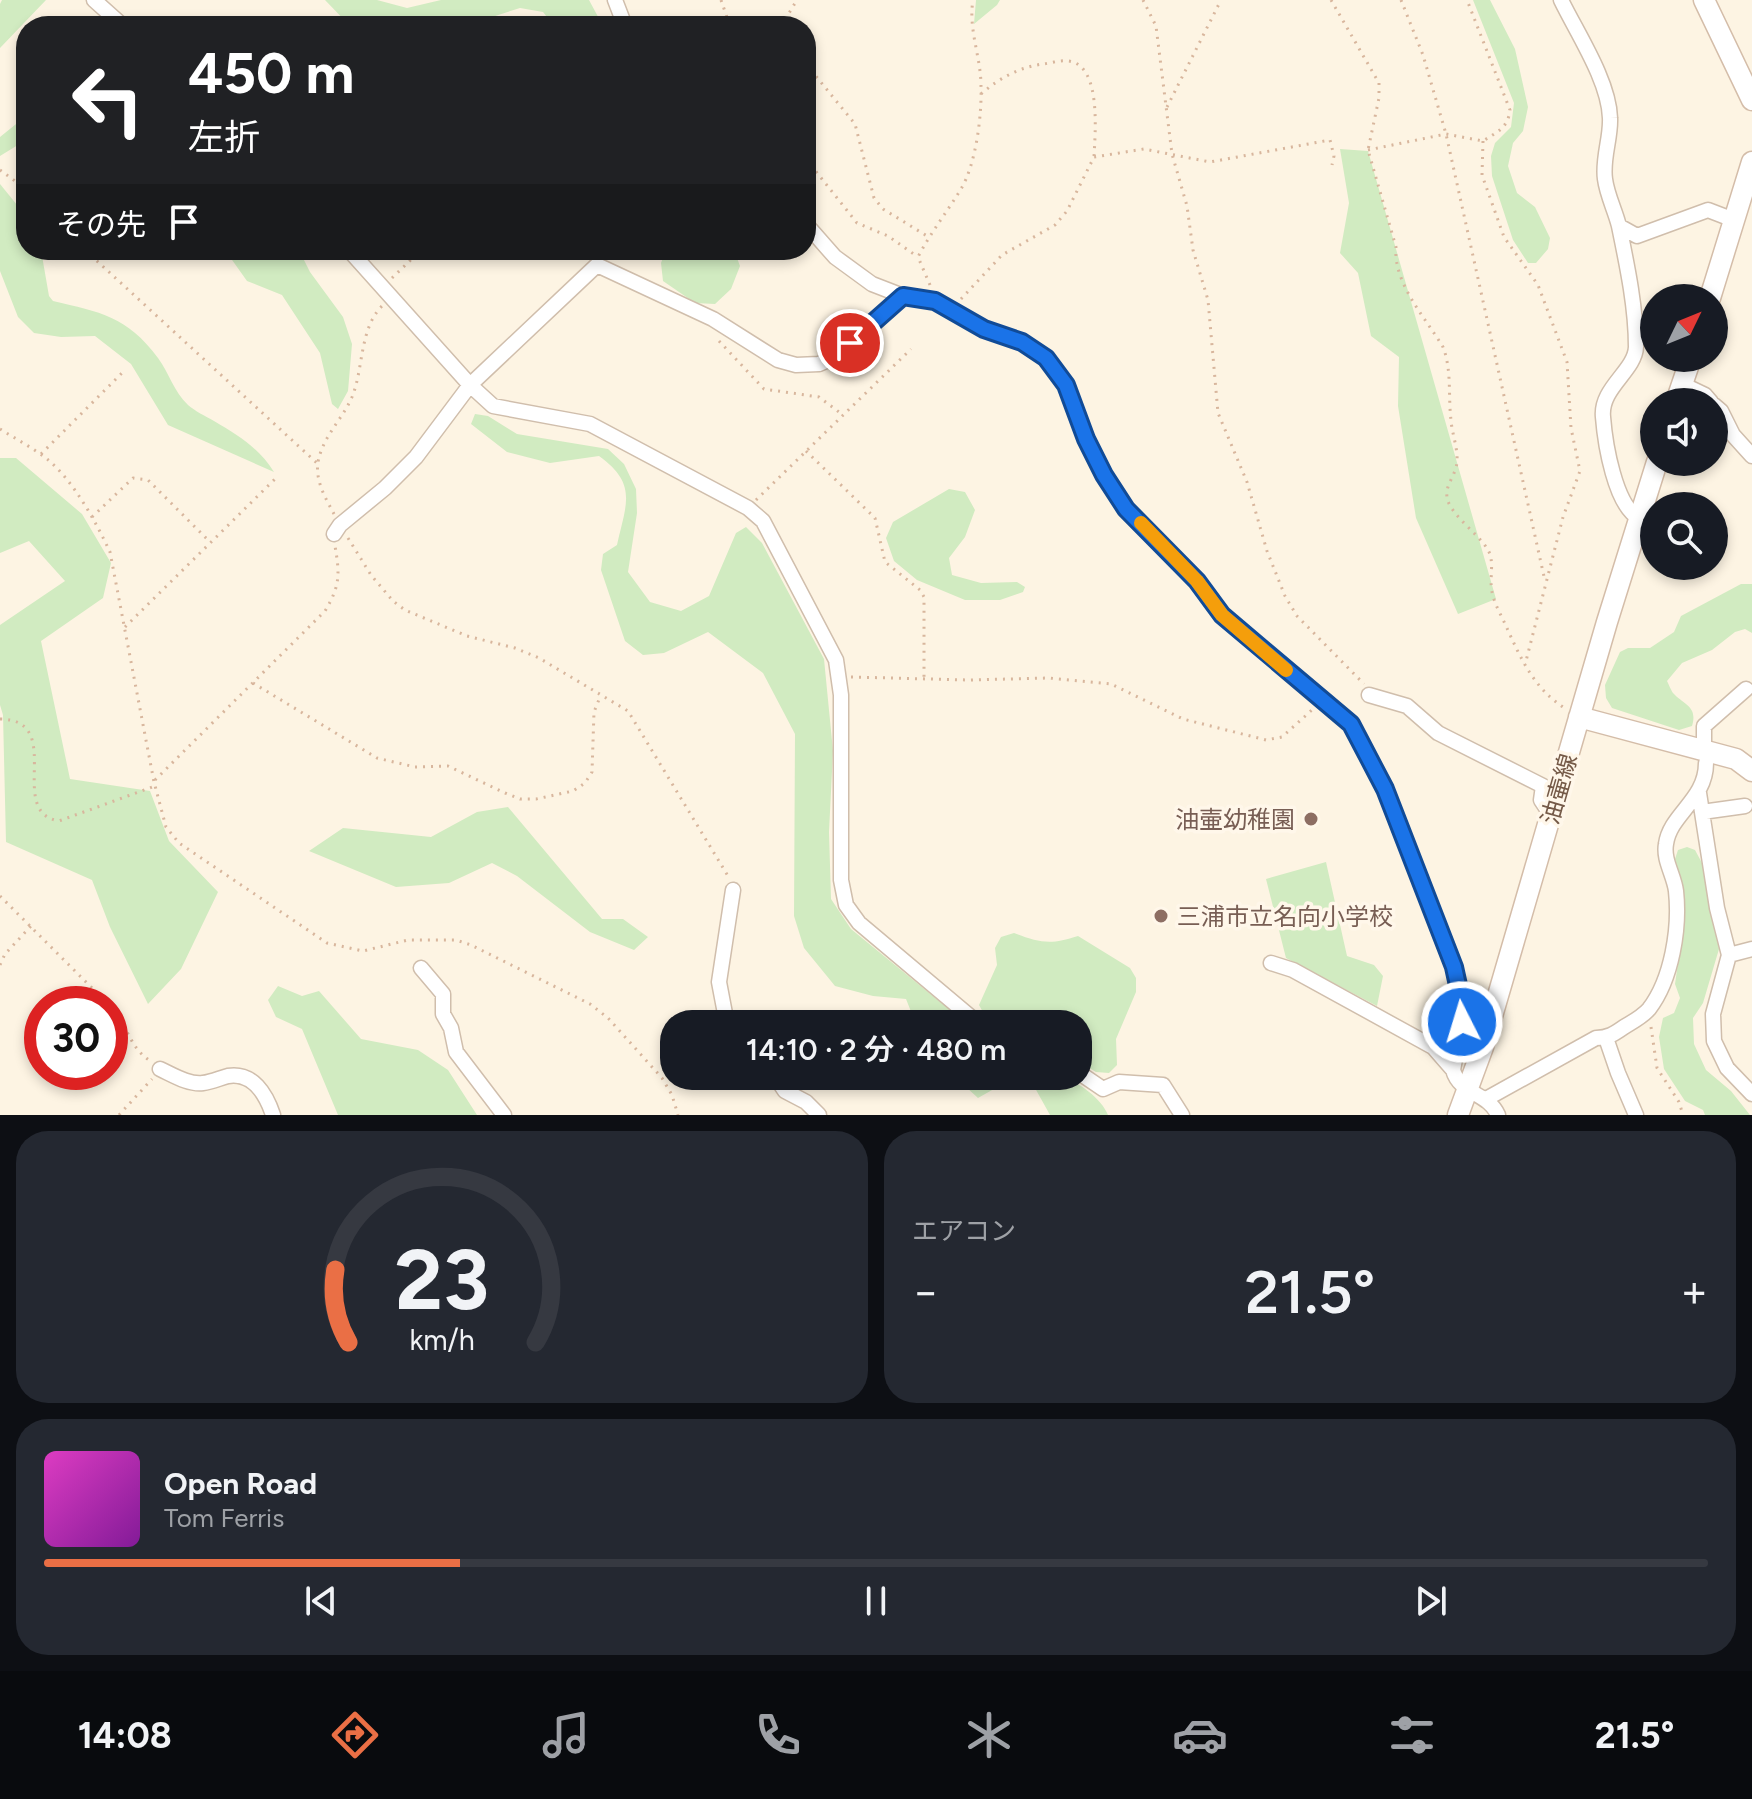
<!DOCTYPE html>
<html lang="ja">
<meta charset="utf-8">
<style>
:root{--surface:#171b24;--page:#242831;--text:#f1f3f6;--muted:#9ea1a6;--line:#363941;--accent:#ea6f45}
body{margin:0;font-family:Figtree,"Noto Sans JP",sans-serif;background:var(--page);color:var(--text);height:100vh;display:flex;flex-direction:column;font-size:30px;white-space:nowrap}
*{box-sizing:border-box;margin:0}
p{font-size:26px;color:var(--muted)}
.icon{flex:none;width:44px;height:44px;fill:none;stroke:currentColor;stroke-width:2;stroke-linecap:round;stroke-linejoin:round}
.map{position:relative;height:1115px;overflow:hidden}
.drawer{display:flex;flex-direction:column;gap:16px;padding:16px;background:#0d0f14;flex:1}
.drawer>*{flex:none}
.top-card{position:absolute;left:16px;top:16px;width:800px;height:244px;border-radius:32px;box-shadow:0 4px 12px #0003;background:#202124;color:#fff;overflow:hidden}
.needle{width:52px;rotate:47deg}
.fabs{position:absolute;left:1640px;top:284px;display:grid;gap:16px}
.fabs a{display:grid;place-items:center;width:88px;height:88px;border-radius:50%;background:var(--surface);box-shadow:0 4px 12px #0003;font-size:40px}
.speed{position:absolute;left:24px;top:986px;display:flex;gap:16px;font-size:40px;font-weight:700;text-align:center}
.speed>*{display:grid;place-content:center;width:104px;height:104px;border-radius:50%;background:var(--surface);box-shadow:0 4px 12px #0003;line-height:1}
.speed .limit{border:12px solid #d22;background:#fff;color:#111}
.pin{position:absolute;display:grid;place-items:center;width:68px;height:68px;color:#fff;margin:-34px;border:4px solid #fff;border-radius:50%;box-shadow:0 2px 8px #0007}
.me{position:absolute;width:88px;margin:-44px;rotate:355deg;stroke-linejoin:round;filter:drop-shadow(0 0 6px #0008)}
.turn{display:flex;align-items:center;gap:28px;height:168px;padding:0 40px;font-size:36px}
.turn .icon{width:104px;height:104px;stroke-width:2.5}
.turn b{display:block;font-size:56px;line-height:68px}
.then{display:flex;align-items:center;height:76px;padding:0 40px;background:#0003;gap:16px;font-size:30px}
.big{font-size:60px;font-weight:600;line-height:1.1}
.drawer .tile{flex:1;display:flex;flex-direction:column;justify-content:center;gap:12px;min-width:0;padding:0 28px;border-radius:32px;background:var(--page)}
.drawer .dial{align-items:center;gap:0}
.dial svg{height:208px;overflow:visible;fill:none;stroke:var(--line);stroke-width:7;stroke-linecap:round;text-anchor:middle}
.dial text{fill:var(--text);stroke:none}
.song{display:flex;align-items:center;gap:24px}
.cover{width:96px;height:96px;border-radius:12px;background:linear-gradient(135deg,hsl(310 70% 55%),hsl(290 70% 35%))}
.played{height:8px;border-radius:4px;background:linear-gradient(90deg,var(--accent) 25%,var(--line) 25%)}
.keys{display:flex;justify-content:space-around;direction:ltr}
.heat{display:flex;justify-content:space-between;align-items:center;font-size:44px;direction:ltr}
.drawer .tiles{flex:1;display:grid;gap:16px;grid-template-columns:1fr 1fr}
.tile:last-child{grid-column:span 2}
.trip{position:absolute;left:660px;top:1010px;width:432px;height:80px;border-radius:32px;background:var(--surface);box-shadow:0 4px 12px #0003;font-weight:600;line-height:80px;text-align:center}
.dock{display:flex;height:128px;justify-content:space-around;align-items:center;background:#090b0e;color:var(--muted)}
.dock .icon{width:56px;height:56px}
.dock .current{color:var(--accent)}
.dock b{font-size:36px;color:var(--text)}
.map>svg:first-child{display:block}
</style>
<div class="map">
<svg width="1752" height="1115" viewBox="0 0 1752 1115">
<rect width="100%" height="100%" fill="#fdf4e3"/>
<!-- green -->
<path fill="#d1ebc1" d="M2,0h44l-46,48v-44z
M325,0h52l30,8 34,-8h148l14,26h-49l-11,-14 -23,-4 -56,18h-114z
M976,0h24l-3,5 -23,19z
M1473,0h17l25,49 13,58 -5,24 -10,12 -5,23 9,27 18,14 15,31 -2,11 -12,14h-8l-15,-23 -21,-64 -1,-20 4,-13 16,-16 3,-24z
M26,116v24l-26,16v-19z
M1340,149l28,2 128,448 -38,15 -42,-96 -18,-112 1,-49 -28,-21 -13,-63 -18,-20 9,-50z
M0,184l26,32v34h15l8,46 4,5c47,11 74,15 105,57 11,15 16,34 30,47 7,6 17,11 26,16 24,14 45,27 60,51l-106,-47 -37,-61 -36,-28 -34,1 -27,-4 -16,-16 -18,-46z
M225,250h74l11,22 33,45 9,27 -4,47 -10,18 -6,-5 -12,-51 -38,-58 -35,-14z
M666,250h68l6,16 -9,23 -16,15 -20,-1 -32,-22 -2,-18z
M475,414l13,2 29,18 91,15 16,15 12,25 1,24 -9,59 22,30 31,9 28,-15 27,-63 10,-6 16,16 62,116 9,92 -4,81 2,67 20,30 116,95h-51l-10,-25 -33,-3 -38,-10 -31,-38 -10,-32 1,-182 -32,-61 -55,-41 -44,21 -21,2 -18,-14 -24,-71 2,-16 14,-9c9,-41 21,-61 -18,-89l-49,7 -43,-11 -36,-28z
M0,458h16l66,56 29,49 -8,35 -62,43 29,138 80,12 19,50 49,51 -37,77 -33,35 -38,-77 -18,-47 -86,-38 -3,-127 -3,-10v-80l65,-44 -36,-40 -29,12z
M949,489l16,3 10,18 -10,27 -16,21 3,17 29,8 36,-1 8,5 -2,5 -23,8h-35l-48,-20 -23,-19 -8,-23 7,-16z
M1741,584h11v49l-7,-4 -10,3 -23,18 -30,13 -15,18c1,2 5,11 6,12 11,12 25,13 19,33l-13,4 -67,-22 -6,-10 -1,-13 15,-33 8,-4h22l24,-16 7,-16z
M508,807l94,112h21l25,18 -14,13 -44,-18 -73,-56 -25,-13 -43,20 -53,4 -87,-36 34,-23 88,9 46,-25z
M1687,847l8,3 7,13 17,86 -16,54 -10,15 1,26 12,26 25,21 19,24h-45l-2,-5 -18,-9 -21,-32 -5,-32 4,-19 11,-5 6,-15 -5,-14 8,-55v-40l-8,-30 3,-9z
M1326,862l21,94 27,9 9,11 -6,30 -91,-48 -20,-79z
M1014,933c26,10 37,12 64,3l52,32 6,10v14l-20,47 1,26 -8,8 -13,-1 -18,-11v-37l-89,-1 -10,-18 18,-40 -2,-17 6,-11z
M278,986l24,10 17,-5 42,48 57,11 30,20 29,45h-139l-36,-86 -26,-12 -8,-17z
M954,1076h53l1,5 -30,17z
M1040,1076c6,0 14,-1 20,1 17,3 42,22 48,38h-58l-15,-27z"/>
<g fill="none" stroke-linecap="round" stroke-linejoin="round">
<!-- street casing -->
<g stroke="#d0beac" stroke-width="17">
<path id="street" d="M94,0l29,26
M615,0l10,26
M1561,0c16,33 48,81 49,118 1,20 -8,41 -5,61 2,16 10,31 14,47 8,39 17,81 17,121 -1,24 -36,41 -33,70 2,26 12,89 36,101
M806,224l29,33 37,27 31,12 32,5 49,28 38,13 24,16 20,27 20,54 18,36 22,34 71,72 25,34 129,109 34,65 69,178 7,32 1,23 -9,48c7,25 35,22 45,45
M1619,226l18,10 71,-26 26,10
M349,250l121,135 23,21 97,18 158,84 15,13 73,139 5,35v185l5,25 13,18 120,101
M1682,384l23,11 6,7
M1714,405l7,6 12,24 19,21
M334,534l6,-9 45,-37 31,-31 54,-72 127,-120 116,54 65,41 18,5 23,-1 18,-8 66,-60
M1369,695l38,11 31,27 105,53 -2,14 10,15
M1704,742v-16l42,-37
M1699,793l18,115 12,47 -16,59 1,27 13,27 25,26
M1702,812l43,-6
M1729,955l23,-6
M1271,963l22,7 140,77 20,23
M421,968l22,26v20l8,14 5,24 48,63
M727,1024l-8,-42 14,-92
M1606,1038l12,35 18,42
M160,1069c13,6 29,16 43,14 9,-1 17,-5 25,-7 25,-4 38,18 45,39
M1078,1072l25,17 16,-7 44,3 19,30
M775,1076l10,15 21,11 13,13
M1486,1099l110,-61c12,0 18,-4 28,-11 8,-5 18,-10 25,-18 23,-30 31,-81 27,-118 -2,-16 -13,-31 -10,-47 4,-30 40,-44 40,-81"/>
</g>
<!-- secondary casing -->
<g stroke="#d4bda9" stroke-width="23">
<path id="secondary" d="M1704,0l48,100
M1710,298l42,-136
M1676,402l15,-44
M1579,717l157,42 16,12
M1458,1115l25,-68 124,-425 50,-160"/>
</g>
<!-- path -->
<path stroke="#d8b69d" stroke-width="3" stroke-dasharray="2 6" stroke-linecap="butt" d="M721,0l9,26
M1143,0l13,26 16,128 15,52 6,44 15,50 10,113 29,69 20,69 18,45 12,20 67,68
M1331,0l48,83v15l-11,52 28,97c-3,36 29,70 47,100 9,23 5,49 8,73 1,14 7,28 6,42 -1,13 -12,23 -10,35 2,17 32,37 41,53 7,12 1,28 4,42 2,11 9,23 14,34 15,33 28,63 60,83
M1401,0l22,55 23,79 99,447
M781,26l16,-26
M806,64l49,60 19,74 9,11 44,27
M981,94c18,-16 39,-27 62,-30 8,-1 17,-4 25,-3 34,3 27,73 26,96
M1167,107l54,-107
M1483,141l-1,34 22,62 34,48 29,77 4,66 9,43 -17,46 -38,148
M1368,150l78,-16 37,7c14,-9 25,-13 27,-31l-43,-110
M806,159l51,64 31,13 30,21
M0,170l26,19
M85,250l233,214
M392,278l29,-28
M930,285l-12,-28c13,-25 29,-45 43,-68 15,-25 21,-74 20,-103 0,-29 -13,-57 -8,-86
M961,299l41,-44 53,-30 12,-14 27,-54 50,-8 66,13 120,-22 4,16 -2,9
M719,341l45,48 55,8 24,18
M0,429c16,10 33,19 47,30 26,21 49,63 63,93l44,230 12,45 13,16 148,100 36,8 45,-11h48l15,5 119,59 18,14 54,60 10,17 6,20
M806,451l69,67 10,44 35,28 4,7v81
M41,454l82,-82
M756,500l155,-151
M334,514c-8,-15 -19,-33 -16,-52 5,-26 24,-42 34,-65 12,-29 7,-69 31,-92
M92,517l41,-39 15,2 62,62
M348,538l23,37 22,26 12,9 62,26 48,12 24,10 89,53 100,165
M125,627l150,-148
M851,677l118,3 80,-2 62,6 72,35 83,21 16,-3 31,-28
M253,683l124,75 38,9 33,-1 57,27 15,6h16l37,-8 12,-8 7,-11 2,-60 6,-15
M0,719c67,1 5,93 59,102l96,-35
M155,780l170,-169c15,-25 15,-36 10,-65
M0,896l108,108
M0,965l5,-11 26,-28
M110,1006c17,17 19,41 39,54
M1651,1027l6,41 22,34 4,13
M119,1115l33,-36"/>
<!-- street -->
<use href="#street" stroke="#fff" stroke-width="14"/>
<!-- secondary -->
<use href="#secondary" stroke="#fff" stroke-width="20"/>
</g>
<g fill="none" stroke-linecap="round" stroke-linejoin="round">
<!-- route casing -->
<g stroke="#114b97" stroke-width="20">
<path id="route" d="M850,343l53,-47 32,5 49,28 38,13 24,16 20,27 20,54 18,36 22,34 71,72 25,34 129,109 34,65 69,178 7,32 1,23"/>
</g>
<!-- route -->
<use href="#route" stroke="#1a73e8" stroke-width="14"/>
<!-- slow -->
<path stroke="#f59e0b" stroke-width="14" d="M1141,523l56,58 25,34 64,55"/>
</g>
<!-- markers -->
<g fill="#8d6e63" stroke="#fff7ea" stroke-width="3">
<circle cx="1311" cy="819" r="8"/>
<circle cx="1161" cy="916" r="8"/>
</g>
<g text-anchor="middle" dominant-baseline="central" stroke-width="7" stroke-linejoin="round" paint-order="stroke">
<!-- street labels -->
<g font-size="24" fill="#755a48" stroke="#fff7ea">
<text transform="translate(1559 789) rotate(-74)">油壷線</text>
</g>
<!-- education labels -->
<g font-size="24" fill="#785e54" stroke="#fff7ea" text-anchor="end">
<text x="1295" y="819">油壷幼稚園</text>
<text x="1177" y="916" text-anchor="start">三浦市立名向小学校</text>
</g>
</g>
</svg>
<div class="fabs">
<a><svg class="needle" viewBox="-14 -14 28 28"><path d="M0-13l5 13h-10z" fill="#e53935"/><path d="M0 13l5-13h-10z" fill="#9ea1a6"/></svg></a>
<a><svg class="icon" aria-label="sound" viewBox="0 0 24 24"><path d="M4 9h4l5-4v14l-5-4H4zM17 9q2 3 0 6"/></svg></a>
<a><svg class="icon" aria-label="search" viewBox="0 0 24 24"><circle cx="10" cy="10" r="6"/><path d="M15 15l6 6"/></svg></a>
</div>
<div class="speed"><div class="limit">30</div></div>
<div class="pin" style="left:850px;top:343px;background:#d93025"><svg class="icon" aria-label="arrive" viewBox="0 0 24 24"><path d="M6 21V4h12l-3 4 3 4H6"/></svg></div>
<svg class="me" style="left:1462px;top:1022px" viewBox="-20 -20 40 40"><circle r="17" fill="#1a73e8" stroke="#fff" stroke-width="3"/><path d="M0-11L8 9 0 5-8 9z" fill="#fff"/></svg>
<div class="trip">14:10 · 2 分 · 480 m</div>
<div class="top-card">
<div class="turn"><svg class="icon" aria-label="left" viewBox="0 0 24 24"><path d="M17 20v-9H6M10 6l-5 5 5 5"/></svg><div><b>450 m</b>左折</div></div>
<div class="then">その先<svg class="icon" aria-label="arrive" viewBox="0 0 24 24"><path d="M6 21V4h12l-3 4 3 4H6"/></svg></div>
</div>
</div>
<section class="drawer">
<div class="tiles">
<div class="tile dial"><svg viewBox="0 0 100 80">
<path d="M14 69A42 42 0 1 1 86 69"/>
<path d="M14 69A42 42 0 0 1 9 41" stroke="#ea6f45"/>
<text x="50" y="56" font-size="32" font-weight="700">23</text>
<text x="50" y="72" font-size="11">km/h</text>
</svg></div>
<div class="tile"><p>エアコン</p>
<div class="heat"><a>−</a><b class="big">21.5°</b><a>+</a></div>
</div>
<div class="tile">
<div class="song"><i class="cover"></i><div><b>Open Road</b><p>Tom Ferris</p></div></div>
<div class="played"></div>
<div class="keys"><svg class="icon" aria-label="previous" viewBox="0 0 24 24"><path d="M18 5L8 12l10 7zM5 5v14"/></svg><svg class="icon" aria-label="pause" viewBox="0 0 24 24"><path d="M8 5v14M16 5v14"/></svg><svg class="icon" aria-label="next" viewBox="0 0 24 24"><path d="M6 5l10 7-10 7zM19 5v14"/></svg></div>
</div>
</div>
</section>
<nav class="dock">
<b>14:08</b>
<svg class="icon current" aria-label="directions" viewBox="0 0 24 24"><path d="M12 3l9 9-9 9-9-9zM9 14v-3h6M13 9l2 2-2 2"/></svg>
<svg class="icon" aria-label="music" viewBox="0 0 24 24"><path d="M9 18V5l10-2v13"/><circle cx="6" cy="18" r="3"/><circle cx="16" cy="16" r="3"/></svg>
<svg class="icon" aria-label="phone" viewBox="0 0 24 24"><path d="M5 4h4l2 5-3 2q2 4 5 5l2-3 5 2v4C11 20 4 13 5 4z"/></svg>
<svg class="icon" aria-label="climate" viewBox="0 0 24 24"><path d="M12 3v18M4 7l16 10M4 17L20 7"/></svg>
<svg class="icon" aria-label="car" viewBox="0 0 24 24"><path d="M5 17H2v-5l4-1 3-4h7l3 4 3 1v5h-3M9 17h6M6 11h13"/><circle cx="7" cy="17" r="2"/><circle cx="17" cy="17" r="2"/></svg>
<svg class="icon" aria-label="filters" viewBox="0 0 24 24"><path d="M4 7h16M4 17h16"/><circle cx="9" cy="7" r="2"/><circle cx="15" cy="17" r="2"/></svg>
<b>21.5°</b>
</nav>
